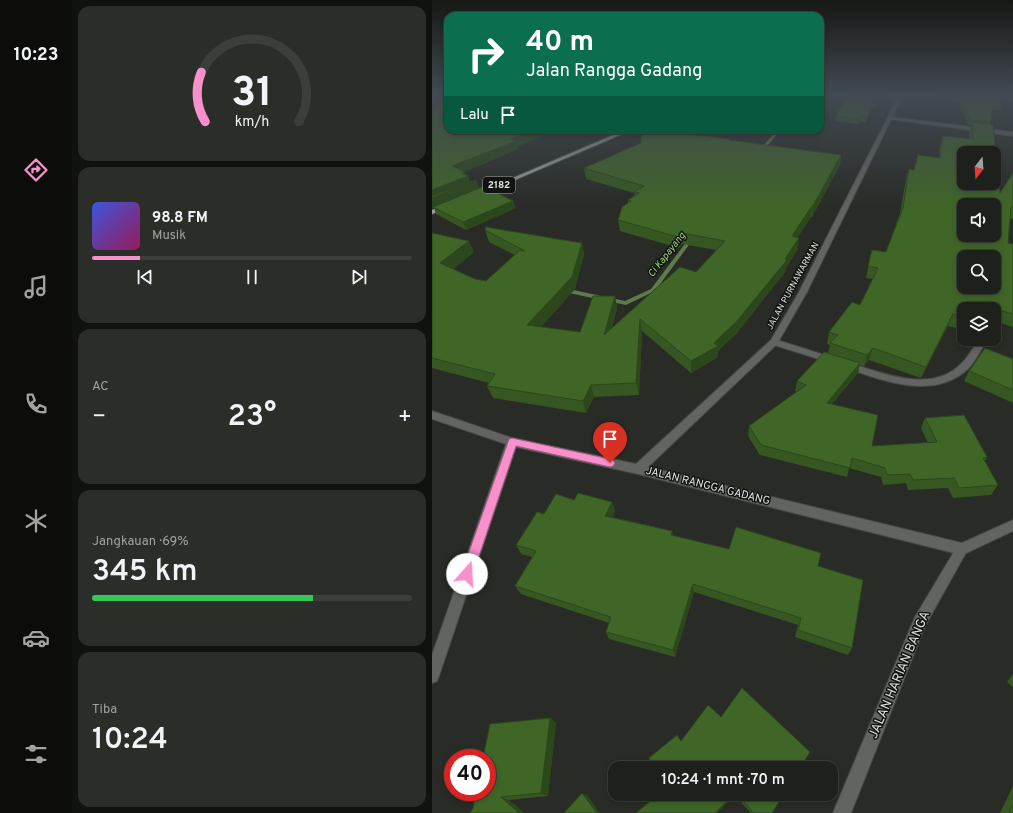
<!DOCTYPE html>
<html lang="id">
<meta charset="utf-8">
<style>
:root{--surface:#1e201c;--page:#2b2d29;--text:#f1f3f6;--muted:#a1a3a3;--line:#3c3e3b;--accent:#f890cc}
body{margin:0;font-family:Overpass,sans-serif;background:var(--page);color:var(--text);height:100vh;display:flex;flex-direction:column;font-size:15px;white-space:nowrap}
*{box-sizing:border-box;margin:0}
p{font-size:13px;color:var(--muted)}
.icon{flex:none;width:22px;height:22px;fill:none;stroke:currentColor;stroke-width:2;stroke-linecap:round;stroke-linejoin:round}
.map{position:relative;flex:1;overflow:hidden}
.side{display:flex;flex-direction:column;gap:6px;padding:6px;background:#10120f;width:360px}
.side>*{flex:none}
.top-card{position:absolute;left:12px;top:12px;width:380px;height:122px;border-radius:12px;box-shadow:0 2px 6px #0003,0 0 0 1px var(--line);background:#0b6e4f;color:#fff;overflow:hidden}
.needle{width:26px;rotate:197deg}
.buttons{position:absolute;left:525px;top:146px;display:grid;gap:8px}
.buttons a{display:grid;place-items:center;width:44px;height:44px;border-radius:8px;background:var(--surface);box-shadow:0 2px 6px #0003,0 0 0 1px var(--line);font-size:20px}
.speed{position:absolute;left:12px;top:749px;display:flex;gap:8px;font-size:20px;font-weight:700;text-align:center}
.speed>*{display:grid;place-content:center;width:52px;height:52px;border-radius:50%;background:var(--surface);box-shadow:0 2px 6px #0003,0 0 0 1px var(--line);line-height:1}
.speed .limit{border:6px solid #d22;background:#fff;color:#111}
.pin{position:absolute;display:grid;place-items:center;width:34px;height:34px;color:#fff;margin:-41px -17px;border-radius:50% 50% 50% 0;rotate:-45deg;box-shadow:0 0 4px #0007}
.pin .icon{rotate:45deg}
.me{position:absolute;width:44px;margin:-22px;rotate:19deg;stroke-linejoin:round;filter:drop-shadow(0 0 3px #0008)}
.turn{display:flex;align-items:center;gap:14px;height:84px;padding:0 16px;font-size:18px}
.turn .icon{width:52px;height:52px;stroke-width:2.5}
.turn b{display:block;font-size:28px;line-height:34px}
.then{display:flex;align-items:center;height:38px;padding:0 16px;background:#0003;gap:8px;font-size:15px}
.big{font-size:30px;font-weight:600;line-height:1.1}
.side .card{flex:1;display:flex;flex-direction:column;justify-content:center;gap:6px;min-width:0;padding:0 14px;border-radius:12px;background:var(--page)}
.side .dial{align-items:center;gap:0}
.dial svg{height:104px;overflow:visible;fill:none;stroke:var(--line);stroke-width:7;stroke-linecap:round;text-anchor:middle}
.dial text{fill:var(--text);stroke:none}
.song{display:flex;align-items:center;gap:12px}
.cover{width:48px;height:48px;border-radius:6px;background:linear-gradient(135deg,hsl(230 70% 55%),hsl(330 70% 35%))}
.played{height:4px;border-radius:2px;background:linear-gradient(90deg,var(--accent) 15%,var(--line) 15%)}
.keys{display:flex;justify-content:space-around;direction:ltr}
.heat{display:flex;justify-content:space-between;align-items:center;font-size:22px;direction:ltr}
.charge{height:6px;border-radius:3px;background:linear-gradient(90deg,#34c759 69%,var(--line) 0)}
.trip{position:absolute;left:176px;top:761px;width:230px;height:40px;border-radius:12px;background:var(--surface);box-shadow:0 2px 6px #0003,0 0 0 1px var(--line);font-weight:600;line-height:40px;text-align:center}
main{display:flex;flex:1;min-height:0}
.tabs{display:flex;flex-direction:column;width:72px;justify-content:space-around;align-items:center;background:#0c0d0b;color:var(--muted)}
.tabs .icon{width:28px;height:28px}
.tabs .on{color:var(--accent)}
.tabs b{font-size:18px;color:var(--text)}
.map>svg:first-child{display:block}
</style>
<main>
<nav class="tabs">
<b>10:23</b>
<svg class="icon on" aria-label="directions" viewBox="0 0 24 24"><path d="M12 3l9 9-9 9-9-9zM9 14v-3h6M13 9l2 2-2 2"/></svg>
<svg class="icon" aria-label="music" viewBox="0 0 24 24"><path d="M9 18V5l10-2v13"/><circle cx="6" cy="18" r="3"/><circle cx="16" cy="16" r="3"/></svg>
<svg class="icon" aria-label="phone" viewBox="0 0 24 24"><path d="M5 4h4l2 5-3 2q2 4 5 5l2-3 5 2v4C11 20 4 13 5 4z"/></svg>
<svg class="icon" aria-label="climate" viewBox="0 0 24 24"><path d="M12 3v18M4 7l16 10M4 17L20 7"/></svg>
<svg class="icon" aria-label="car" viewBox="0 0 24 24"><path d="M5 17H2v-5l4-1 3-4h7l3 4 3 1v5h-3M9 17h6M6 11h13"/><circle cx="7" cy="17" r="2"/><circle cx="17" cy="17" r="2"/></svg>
<svg class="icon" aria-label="filters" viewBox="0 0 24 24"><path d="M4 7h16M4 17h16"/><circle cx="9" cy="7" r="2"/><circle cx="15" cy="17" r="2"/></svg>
</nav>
<section class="side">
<div class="card dial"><svg viewBox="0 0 100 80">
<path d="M14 69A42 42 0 1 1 86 69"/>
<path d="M14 69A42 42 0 0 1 11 31" stroke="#f890cc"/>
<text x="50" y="56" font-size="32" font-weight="700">31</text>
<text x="50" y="72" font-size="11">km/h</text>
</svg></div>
<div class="card">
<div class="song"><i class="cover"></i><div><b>98.8 FM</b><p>Musik</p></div></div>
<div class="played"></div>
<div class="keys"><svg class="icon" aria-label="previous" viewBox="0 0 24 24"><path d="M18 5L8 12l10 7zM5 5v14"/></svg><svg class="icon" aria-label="pause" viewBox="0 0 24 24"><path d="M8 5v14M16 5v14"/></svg><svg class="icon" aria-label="next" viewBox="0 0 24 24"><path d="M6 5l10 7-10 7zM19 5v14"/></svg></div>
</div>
<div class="card"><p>AC</p>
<div class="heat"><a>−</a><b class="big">23°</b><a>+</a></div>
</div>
<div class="card"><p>Jangkauan · 69%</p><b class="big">345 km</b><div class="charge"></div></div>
<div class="card"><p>Tiba</p><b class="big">10:24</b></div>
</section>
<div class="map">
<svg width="581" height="813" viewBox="0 0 581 813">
<rect width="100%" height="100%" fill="#282b26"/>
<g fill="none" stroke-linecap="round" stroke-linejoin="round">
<!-- stream -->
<path fill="#5f7a4b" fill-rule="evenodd" d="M345,130h4l-21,24h-2v-2z
M258,237l4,1 -39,53 -27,13 -2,1 -62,-13 -3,-2 3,-2 61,13 26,-12z"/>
<!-- service casing -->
<g stroke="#454844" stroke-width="2">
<path id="service" d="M342,339l60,19 2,2 -5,3 -60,-19 -1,-2z
M547,339h8c-5,9 -11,21 -18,29 -36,34 -87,12 -126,-1l-2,-2 5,-3c35,10 86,34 117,0 6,-6 11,-16 16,-23z"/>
</g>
<!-- minor casing -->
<g stroke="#454844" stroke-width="2">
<path id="minor" d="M459,117l122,15v4l-124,-17z
M530,543l4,2 2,4 -43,77 -74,187h-18l82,-196 43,-72z"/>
</g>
<!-- tertiary casing -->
<g stroke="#454844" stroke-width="2">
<path id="tertiary" d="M467,95h4l-96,197 -30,52 -129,123 314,76 51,-23v11l-51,24 -324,-81 -122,-27 -77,229 -2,5 -5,2v-28l74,-211 -74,-25v-8l80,27 124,26 135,-124 28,-48z
M16,98v2l-16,2v-2z"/>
</g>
<!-- primary casing -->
<g stroke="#454844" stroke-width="2">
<path id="primary" d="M193,130h7l-152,65 -5,-1z
M16,204l3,2 -1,1 -18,7v-4z"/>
</g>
<!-- service -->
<use href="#service" fill="#626462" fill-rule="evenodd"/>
<!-- minor -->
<use href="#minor" fill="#626462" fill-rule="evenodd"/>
<!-- tertiary -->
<use href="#tertiary" fill="#626462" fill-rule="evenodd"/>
<!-- primary -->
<use href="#primary" fill="#9a9e99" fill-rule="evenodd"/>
</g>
<!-- wall -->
<path fill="#365722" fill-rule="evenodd" d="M0,95h16v35l103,3 -33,13v3l-54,23 2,4h2l2,6 6,-2 3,8 37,20 -50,22 -30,-16 -2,-6h-2zM5,98h6v2l-4,4z
M416,95h37l-8,12h-7l-4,15h-7l-1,2 -23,-3 1,-5z
M503,95h78v6l-12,-1 1,6 -2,4h-7l-3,15 10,68 13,-20v46l-3,-1 -2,25 5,1v83l-19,-6v-12h-30v21l-16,-4 -27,52 -52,-18 -5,6 -4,-1 -2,8 -26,31 40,42 56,-3 -7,-15 4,-10 62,39 -2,4 13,24 -7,10 -38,3 -5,-10 -40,2 -2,-7 -23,2 -2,-8 -32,-9 -2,9 -87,-22 -12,-19 1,-10 48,-34 -2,-1 2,-10 31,-28 2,-8 -3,-1 2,-12 31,-27 13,-26 -7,-1 6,-28 14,2 14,-39 6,-34 3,-10 5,1 25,-12 1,-12 3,-10 26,3v-8l2,-6h-3l-9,-24 -25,-2z
M298,141l111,14 -1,10 -28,52h-1l-14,21 1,11 -12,19v3l-49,62 -19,18v6l-27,16 -49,-42 -3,64 -45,2 -8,16 -93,-15 -6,-12 2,-3 -57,-15v-135l42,19 -21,17 22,10 11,2 29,-26 -26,-13 -4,-12 97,13 2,11 -9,35 -34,38 39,5 35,-36 2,12 -5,21 84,-57 20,-22 -34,-6 -3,4 -59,-17 -2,-11 10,-17v-3l7,-4 -1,-3 -48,-14 -2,-11z
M581,359v44l-49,-22 5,-10z
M142,500l38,2 3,9 -3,6 60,14 1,5 56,13 89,17 34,82 -4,7 -53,-18 3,-12 -104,-33 -19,65 -66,-18 -3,-7 3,-9 -88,-29 -6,-8 17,-29 -11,-3 -5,-9 28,-31z
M581,674v13l-6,-5z
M118,718l6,5 -8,73 -39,4 15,13h-54z
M581,786v27h-13z
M227,794h125l-12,19h-21l-16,-17z"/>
<!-- shaded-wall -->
<path fill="#2c471b" d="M0,95h16v2l-11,1 2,8 -7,6z
M450,95h3l-8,12 1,-5z
M103,130h15l1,3 -33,13v3l-62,26 -4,-9 59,-27z
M409,155l-1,10 -28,52 1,-11z
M33,172l2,4h1l2,7 6,-3 3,9 -46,18 1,1h-2v-18z
M81,201l3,7 -50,22 -3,-8z
M380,206l-1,11 -20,31 1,-12z
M250,233v11l-3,4 -1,-11z
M367,238l-1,11 -12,19v3l-49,62 -19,18v6l-27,16v-12l23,-18 71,-84z
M37,241l5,11 -28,23 -6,-12z
M150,243l2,11 -9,35 -43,48 -5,-12z
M183,296l2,12 -10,39 -3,-12z
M521,314l-5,12 -27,52 5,-11z
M208,319l2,12 -3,64 -3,-12z
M441,348l-4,12 -5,6 3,-11z
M428,363l-2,10 -34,40 3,-10z
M159,385l3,12 -8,16 -3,-12z
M180,502l3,9 -7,14 -3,-9z
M261,584l1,8 -19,65 -2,-7z
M118,718l6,5 -8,73 -7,-3z
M150,793l5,2 13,18h-3z
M303,794v2l-18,17h-2z
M69,797l8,3 15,13h-5z"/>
<!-- building -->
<path fill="#3f6527" stroke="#2c471b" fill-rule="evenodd" d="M4,95v3l-4,4v-6z
M11,95h5v35h87l-24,9 5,2 -64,25 13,6 -3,1 6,3 -36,14v-80l11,-10z
M416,95h34l-4,7 -7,-1 -3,16 -8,-1 -1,3 -23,-3z
M515,95h66v1l-12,-1 1,11 -9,-1 -2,17 -21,-2 -10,-23z
M540,122l21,3 7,68 13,-20v34h-2l-3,36 5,1v70l-34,-10 -1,5h-14v8l-11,-3 -27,53 -53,-19 -6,7 -37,-12 8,-8 -9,-3 23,-30 8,3 18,-37 -10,-2 4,-16 14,2 17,-44 6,-39 5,1 4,-15 22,3 3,-22 30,3zM532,153h30v30h-30zM532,205h30v30h-30zM532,257h30v30h-30z
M222,130l76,9 -1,1 112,15 -28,51h-1l-20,30 7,2 -14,21 2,1 -50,61 -23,22 4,3 -27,15 -51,-42 -4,64 -45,2 -8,16 -96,-15 8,-12 -63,-16v-125l37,8 -29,22 35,16 11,2 34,-31 5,1 -40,-21 1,-3 96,16 -10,34 -45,48 53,7 13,-36h22l-11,39 76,-68 16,5 29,-31 -43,-8 -4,4 -60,-17 4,-13 9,-6 -3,-1 11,-7 -5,-1 10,-6 -60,-18 57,-25v-7l8,-5z
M44,180l-44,18v-2z
M52,186l29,15 -50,21 -30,-15z
M553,348l28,11v31l-44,-19z
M392,352l36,11 -33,40 51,12 -6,31 65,-4 -12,-24 39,-3 23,42 -4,1 15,27 -39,3 -5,-10 -41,2 -3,-6 -23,1 -2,-7 -33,-10 -2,10 -89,-23 -12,-19 57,-41 -9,-4z
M146,493l34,9 -7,14 67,15 -1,4 58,14 7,-22 85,26 -3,13 45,14 -11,68 -54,-18 3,-12 -108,-34 -20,66 -67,-18 5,-15 -96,-31 21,-35 -20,-6 21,-33 7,2 12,-20 18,6z
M310,688l68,64 -10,16h-146l-5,-10 28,-23 4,6 27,-36 13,12z
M118,718l-9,75 -40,4 18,16h-49l3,-5 3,-16h11v-34h-4l7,-34z
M150,793l15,20h-33z
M227,794h76l-20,19h-79z
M304,794h48l-12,19h-18z
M581,805v8h-4z"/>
<!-- sky -->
<linearGradient id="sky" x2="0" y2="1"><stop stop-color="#161815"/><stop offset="0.45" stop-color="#424a52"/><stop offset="1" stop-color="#424a52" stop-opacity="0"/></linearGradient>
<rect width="581" height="209" fill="url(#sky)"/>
<!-- route -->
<path fill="#f890cc" stroke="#a15e85" d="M80,438l98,21 3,1 2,3 -2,3 -3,1 -94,-21 -43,128 -2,4 -4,1 -4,-1 -2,-4 47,-132 1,-3z"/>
<g text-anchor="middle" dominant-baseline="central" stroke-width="3" stroke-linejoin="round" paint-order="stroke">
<!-- far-street labels -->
<g font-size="9" fill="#e0e2df" stroke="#111311">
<text transform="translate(361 286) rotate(-61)">JALAN PURNAWARMAN</text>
</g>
<!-- shield labels -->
<rect fill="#111311" stroke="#a2a4a1" stroke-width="1" x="51" y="177" width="32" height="16" rx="3"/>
<g font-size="10" font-weight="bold" fill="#e0e2df">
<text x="67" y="185">2182</text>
</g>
<!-- far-water labels -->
<g font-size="10" font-style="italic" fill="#a1d981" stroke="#111311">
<text transform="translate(235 255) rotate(-52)">Ci Kapayang</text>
</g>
<!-- street labels -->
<g font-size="11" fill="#e0e2df" stroke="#111311">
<text transform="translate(276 486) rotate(14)">JALAN RANGGA GADANG</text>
</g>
<!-- near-street labels -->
<g font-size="13" fill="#e0e2df" stroke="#111311">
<text transform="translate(468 675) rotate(-67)">JALAN HARIAN BANGA</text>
</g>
</g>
</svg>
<div class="buttons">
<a><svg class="needle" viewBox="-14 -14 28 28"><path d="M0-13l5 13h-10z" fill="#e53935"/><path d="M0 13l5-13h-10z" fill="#a1a3a3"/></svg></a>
<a><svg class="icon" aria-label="sound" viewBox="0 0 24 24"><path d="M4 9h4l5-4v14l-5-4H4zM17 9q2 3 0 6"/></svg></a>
<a><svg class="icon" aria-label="search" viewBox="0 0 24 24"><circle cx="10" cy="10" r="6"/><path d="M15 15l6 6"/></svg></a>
<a><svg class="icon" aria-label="layers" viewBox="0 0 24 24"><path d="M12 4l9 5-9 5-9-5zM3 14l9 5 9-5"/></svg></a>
</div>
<div class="speed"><div class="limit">40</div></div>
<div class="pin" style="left:178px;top:463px;background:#d93025"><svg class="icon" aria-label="arrive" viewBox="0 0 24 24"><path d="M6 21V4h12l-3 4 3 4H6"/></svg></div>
<svg class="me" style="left:35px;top:574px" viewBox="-20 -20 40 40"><circle r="19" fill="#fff"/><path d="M0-13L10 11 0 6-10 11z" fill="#f890cc"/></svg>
<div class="trip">10:24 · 1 mnt · 70 m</div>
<div class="top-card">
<div class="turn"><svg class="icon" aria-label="right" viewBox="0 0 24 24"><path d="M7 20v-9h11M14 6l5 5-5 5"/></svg><div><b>40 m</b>Jalan Rangga Gadang</div></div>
<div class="then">Lalu<svg class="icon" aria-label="arrive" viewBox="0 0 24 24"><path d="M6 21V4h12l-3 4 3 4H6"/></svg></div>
</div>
</div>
</main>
